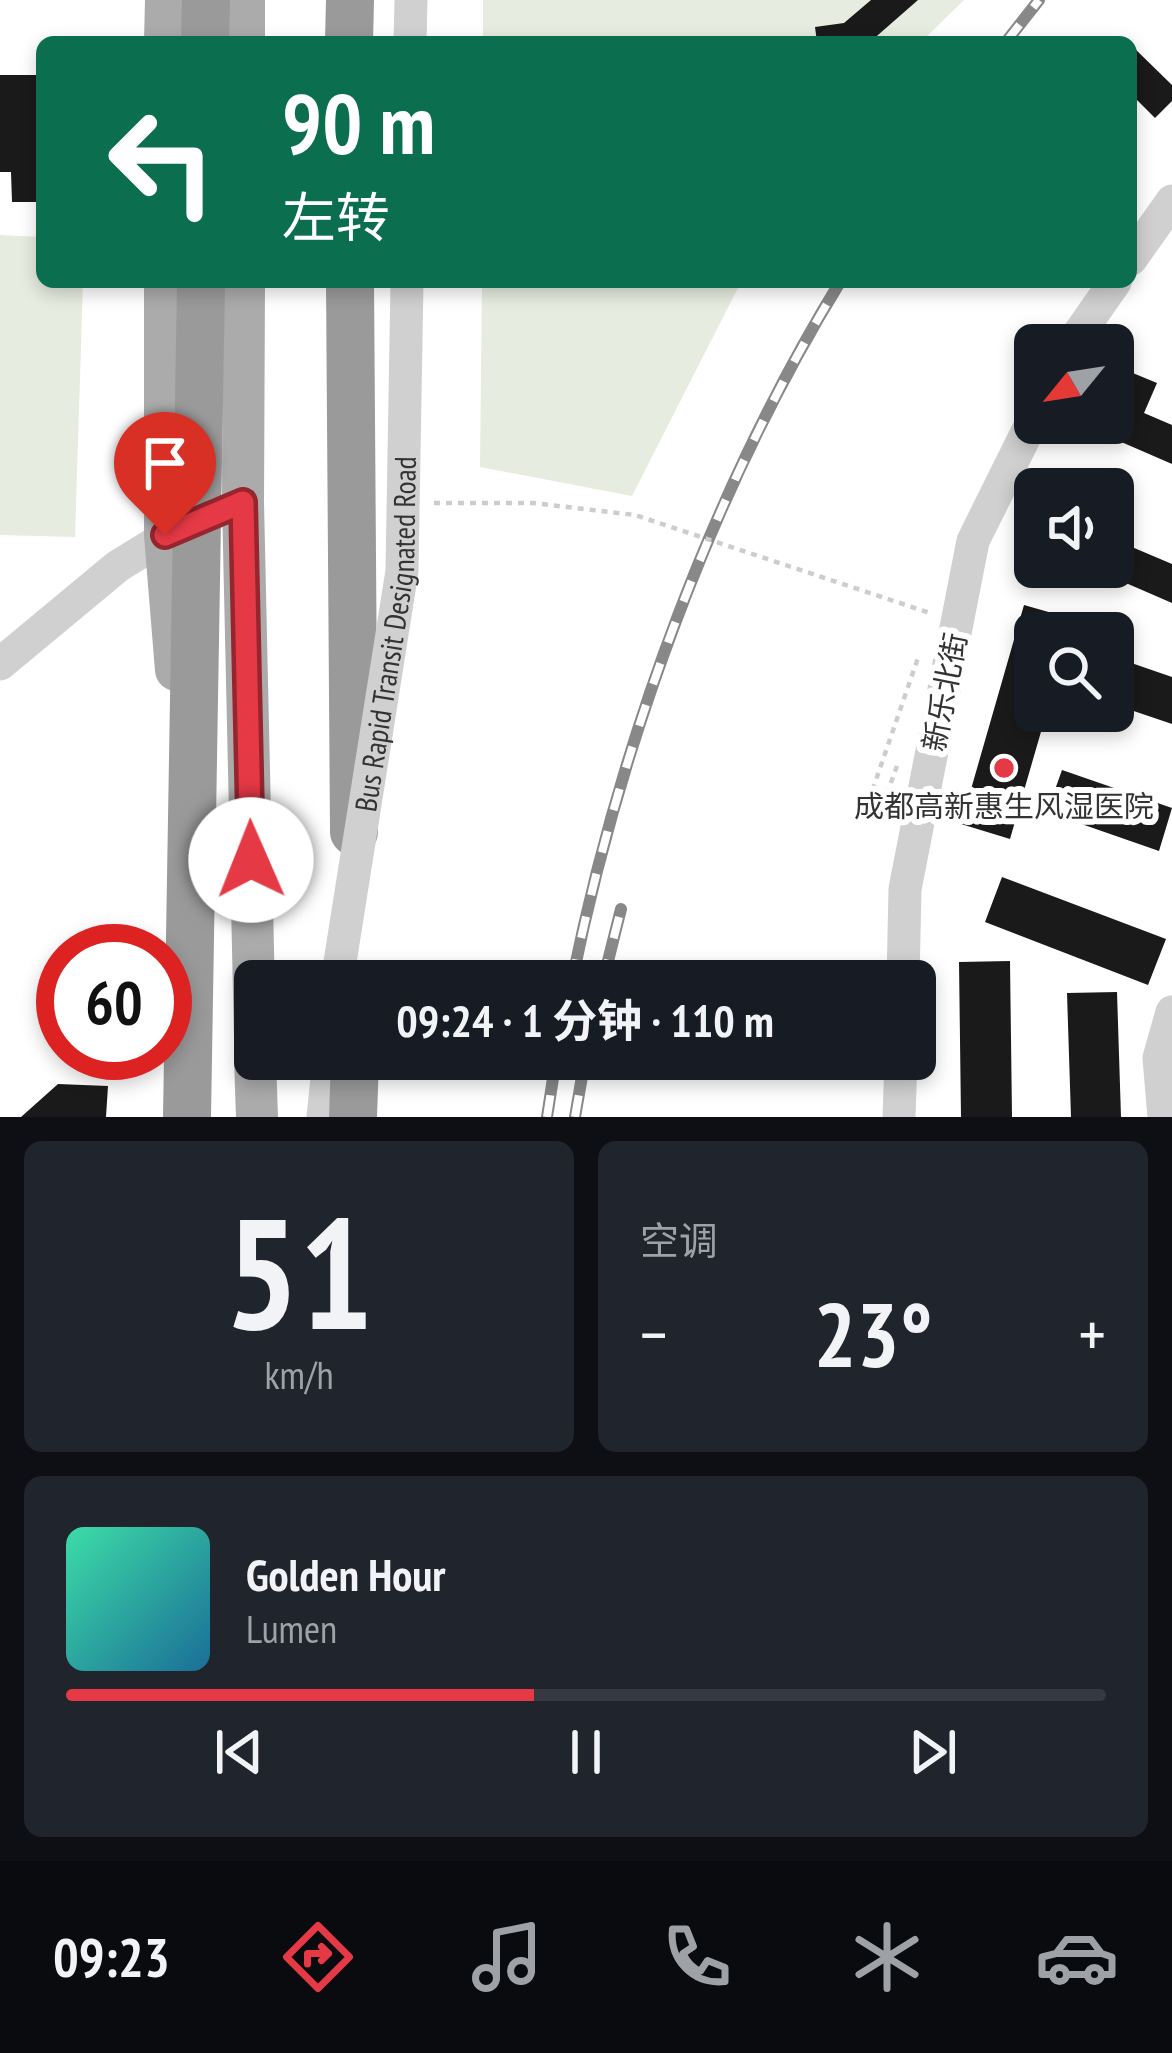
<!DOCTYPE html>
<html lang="zh">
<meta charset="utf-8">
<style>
:root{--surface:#171b24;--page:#20242c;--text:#f1f3f6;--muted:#9ea1a6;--line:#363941;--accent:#e63946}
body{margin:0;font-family:"PT Sans Narrow","Noto Sans SC",sans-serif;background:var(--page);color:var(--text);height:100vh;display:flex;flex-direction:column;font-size:45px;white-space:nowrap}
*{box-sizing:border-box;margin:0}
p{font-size:39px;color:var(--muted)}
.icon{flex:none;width:66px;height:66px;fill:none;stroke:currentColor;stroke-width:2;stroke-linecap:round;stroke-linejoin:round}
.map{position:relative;height:1117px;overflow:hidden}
.panel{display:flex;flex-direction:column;gap:24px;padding:24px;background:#0d0f14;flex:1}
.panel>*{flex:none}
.banner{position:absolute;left:36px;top:36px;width:1101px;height:252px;border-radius:18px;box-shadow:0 6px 18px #0003;background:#0b6e4f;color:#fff;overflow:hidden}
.needle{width:78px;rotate:240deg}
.tools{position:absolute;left:1014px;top:324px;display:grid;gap:24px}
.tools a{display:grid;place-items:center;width:120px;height:120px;border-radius:18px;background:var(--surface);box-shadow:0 6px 18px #0003;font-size:60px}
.speed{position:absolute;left:36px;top:924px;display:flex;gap:24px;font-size:60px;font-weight:700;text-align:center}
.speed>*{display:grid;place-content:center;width:156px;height:156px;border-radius:50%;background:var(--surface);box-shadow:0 6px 18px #0003;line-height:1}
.speed .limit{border:18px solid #d22;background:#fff;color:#111}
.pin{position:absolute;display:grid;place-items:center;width:102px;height:102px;color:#fff;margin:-123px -51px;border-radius:50% 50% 50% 0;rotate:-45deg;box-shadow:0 0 12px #0007}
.pin .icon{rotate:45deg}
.me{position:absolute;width:132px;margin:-66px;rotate:359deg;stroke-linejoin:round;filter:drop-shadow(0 0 9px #0008)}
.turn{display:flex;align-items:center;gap:42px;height:252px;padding:0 48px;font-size:54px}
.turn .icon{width:156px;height:156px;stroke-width:2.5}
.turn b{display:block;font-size:84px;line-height:102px}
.big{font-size:90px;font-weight:700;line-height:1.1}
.panel .tile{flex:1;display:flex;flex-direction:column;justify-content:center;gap:18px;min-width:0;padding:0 42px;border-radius:18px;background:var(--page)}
.panel .dial{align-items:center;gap:0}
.dial b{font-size:156px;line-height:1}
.song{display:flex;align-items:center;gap:36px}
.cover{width:144px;height:144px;border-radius:18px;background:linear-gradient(135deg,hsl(160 70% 55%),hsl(200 70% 35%))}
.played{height:12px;border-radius:6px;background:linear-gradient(90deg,var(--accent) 45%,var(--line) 45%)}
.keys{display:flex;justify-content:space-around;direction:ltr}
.heat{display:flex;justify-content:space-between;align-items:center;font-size:66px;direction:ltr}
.panel .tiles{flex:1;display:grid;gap:24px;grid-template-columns:1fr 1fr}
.tile:last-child{grid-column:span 2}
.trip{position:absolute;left:234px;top:960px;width:702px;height:120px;border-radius:18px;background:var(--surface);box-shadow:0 6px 18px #0003;font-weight:700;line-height:120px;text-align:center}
.tabs{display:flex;height:192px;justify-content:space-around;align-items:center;background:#090b0e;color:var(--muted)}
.tabs .icon{width:84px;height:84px}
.tabs .current{color:var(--accent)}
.tabs b{font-size:54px;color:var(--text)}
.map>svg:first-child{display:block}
</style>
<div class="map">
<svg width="1172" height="1117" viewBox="0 0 1172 1117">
<rect width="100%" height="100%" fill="#fff"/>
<!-- green -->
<path fill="#e6ecdf" d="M483,0h481l-43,42h-438z
M0,235l42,2v45h41l-8,255 -75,-2z
M482,282h259l-109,214 -152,-29z"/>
<!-- building -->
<path fill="#1a1a1a" d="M871,0h47l-48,42h-53l-2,-15 29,-4z
M1131,45l41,40v16l-17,17 -24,-24z
M0,75h42v127h-30l-1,-30h-11z
M1123,369l34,14 -13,30 28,12v39l-76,-33 4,-8h13v-32z
M1113,539l59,25v39l-83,-36h24z
M1024,605l49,14 -4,14h-34v78h12l-37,128 -49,-15z
M1114,657l58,20v47l-59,-20z
M1062,770l110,38 -13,43 -112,-39z
M1002,877l164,62 -18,46 -163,-63z
M1010,961l2,156h-51l-2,-155z
M1117,992l4,125h-50l-4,-124z
M58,1084l50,2 -2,31h-85z"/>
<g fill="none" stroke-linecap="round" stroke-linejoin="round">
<!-- path -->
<path stroke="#cdcdcd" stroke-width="4.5" stroke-dasharray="6 6" stroke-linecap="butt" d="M897,766l-15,41 -14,-4 50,-145"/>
<!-- minor -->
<path stroke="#d0d0d0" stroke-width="33" d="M410,42l1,-42
M1131,259l41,-58
M1071,345l44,-63
M0,664l118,-98 62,-38
M903,981l2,-92 68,-348 62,-125
M323,1117l6,-58
M899,1117l2,-58
M1164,1117l-5,-59 13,-46"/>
<!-- major -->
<path stroke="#ababab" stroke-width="42" d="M165,42l1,-42
M244,42v-42
M165,282v253l11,135
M244,282l-1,220 12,536
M255,1059l2,58"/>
<!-- highway -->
<path stroke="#9a9a9a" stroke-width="48" d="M205,42l1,-42
M349,42l1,-42
M350,282l4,550
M353,1117l2,-58"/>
<!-- rail casing -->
<g stroke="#888" stroke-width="12">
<path id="rail" d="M1006,42l33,-42
M572,981c48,-238 141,-492 268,-699
M603,981l18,-72
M547,1117l9,-58
M575,1117l10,-58"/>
</g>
<!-- rail -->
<use href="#rail" stroke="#fff" stroke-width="8" stroke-dasharray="22" stroke-linecap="butt"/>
<!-- path-bridge -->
<path stroke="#cdcdcd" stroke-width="4.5" stroke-dasharray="6 6" stroke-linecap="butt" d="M434,503h99l102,12 298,99"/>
<!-- minor-bridge -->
<path stroke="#d0d0d0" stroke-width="33" id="s1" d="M337,981l65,-410 5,-289"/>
<!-- highway-bridge -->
<path stroke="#9a9a9a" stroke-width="48" d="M187,1117l14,-835"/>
</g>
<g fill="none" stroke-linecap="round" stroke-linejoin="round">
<!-- route casing -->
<g stroke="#96252e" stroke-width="30">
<path id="route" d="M165,535l78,-33 8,358"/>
</g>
<!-- route -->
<use href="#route" stroke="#e63946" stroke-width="21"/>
</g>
<!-- markers -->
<circle fill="#e63946" stroke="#fff" stroke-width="4.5" cx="1004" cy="768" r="12"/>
<g text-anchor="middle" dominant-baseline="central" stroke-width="12" stroke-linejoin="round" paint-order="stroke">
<!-- street labels -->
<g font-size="30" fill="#333" stroke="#fff">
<text stroke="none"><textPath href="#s1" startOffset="351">Bus Rapid Transit Designated Road</textPath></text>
<text transform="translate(944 692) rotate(-79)">新乐北街</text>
</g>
<!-- poi labels -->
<g font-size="30" fill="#333" stroke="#fff">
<text x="1004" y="805">成都高新惠生风湿医院</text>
</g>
</g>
</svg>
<div class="tools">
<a><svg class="needle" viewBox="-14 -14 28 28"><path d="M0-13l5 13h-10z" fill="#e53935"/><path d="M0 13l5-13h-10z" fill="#9ea1a6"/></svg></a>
<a><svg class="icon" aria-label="sound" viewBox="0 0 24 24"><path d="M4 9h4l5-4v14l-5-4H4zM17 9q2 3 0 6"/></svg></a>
<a><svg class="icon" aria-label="search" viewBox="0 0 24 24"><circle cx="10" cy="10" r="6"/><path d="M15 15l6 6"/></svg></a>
</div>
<div class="speed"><div class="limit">60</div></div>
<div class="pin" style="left:165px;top:535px;background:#d93025"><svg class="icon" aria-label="arrive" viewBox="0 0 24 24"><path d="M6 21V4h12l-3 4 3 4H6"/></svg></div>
<svg class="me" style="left:251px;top:860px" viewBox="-20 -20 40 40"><circle r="19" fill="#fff"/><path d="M0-13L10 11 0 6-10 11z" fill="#e63946"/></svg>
<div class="trip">09:24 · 1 分钟 · 110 m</div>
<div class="banner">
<div class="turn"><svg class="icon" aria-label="left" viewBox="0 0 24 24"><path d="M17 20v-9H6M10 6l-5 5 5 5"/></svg><div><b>90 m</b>左转</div></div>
</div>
</div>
<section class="panel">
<div class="tiles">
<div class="tile dial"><b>51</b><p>km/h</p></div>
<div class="tile"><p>空调</p>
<div class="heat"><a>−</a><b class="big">23°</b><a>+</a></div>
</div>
<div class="tile">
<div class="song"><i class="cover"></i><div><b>Golden Hour</b><p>Lumen</p></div></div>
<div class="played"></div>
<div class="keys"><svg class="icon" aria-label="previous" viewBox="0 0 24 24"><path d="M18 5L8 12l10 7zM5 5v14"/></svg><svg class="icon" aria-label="pause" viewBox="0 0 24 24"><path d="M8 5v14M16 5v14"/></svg><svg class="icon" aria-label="next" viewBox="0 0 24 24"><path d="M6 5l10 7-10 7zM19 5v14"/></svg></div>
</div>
</div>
</section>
<nav class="tabs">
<b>09:23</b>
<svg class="icon current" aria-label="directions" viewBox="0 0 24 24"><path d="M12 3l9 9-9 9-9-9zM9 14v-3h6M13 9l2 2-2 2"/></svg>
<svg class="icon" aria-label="music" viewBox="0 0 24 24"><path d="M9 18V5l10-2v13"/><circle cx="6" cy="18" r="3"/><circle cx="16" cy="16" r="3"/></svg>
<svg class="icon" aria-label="phone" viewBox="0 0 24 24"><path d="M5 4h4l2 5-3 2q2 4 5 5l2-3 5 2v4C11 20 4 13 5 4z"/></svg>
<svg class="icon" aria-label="climate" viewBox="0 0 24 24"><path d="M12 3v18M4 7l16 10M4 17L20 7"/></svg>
<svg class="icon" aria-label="car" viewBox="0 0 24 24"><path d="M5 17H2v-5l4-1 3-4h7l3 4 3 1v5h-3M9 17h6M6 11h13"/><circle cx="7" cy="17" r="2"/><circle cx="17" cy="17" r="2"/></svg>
</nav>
